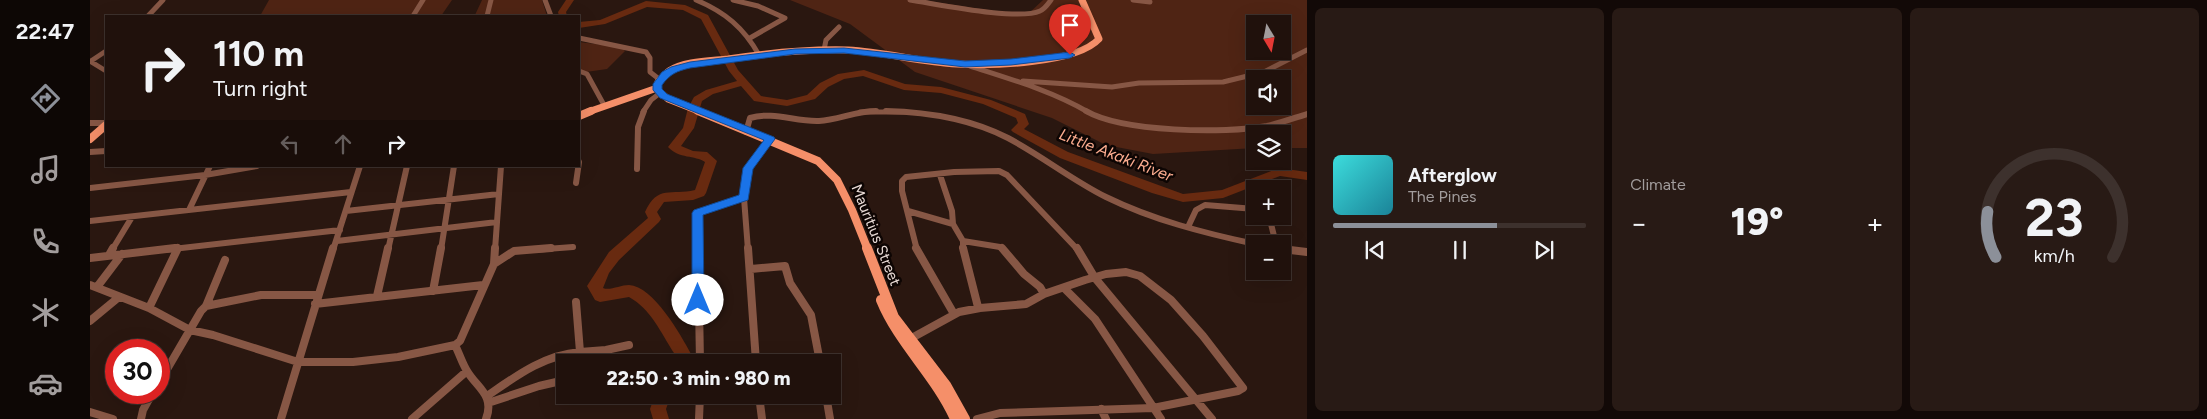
<!DOCTYPE html>
<meta charset="utf-8">
<style>
:root{--surface:#20110c;--page:#281a15;--text:#f1f3f6;--muted:#a29d9d;--line:#3d312d;--accent:#8c9099}
body{margin:0;font-family:Figtree,sans-serif;background:var(--page);color:var(--text);height:100vh;display:flex;flex-direction:column;font-size:19px;white-space:nowrap}
*{box-sizing:border-box;margin:0}
p{font-size:16px;color:var(--muted)}
.icon{flex:none;width:28px;height:28px;fill:none;stroke:currentColor;stroke-width:2;stroke-linecap:round;stroke-linejoin:round}
.map{position:relative;flex:1;overflow:hidden}
.side{display:flex;flex-direction:column;gap:8px;padding:8px;background:#120907;width:900px}
.side>*{flex:none}
.guide{position:absolute;left:15px;top:15px;width:475px;height:152px;border-radius:0px;box-shadow:0 5px 20px #0002,0 0 0 1px var(--line);background:#20110c;color:var(--text);overflow:hidden}
.needle{width:32px;rotate:170deg}
.controls{position:absolute;left:1156px;top:15px;display:grid;gap:10px}
.controls a{display:grid;place-items:center;width:45px;height:45px;border-radius:0px;background:var(--surface);box-shadow:0 5px 20px #0002,0 0 0 1px var(--line);font-size:25px}
.speed{position:absolute;left:15px;top:339px;display:flex;gap:10px;font-size:25px;font-weight:700;text-align:center}
.speed>*{display:grid;place-content:center;width:65px;height:65px;border-radius:50%;background:var(--surface);box-shadow:0 5px 20px #0002,0 0 0 1px var(--line);line-height:1}
.speed .limit{border:8px solid #d22;background:#fff;color:#111}
.pin{position:absolute;display:grid;place-items:center;width:42px;height:42px;color:#fff;margin:-51px -21px;border-radius:50% 50% 50% 0;rotate:-45deg;box-shadow:0 0 5px #0007}
.pin .icon{rotate:45deg}
.me{position:absolute;width:55px;margin:-28px;rotate:0deg;stroke-linejoin:round;filter:drop-shadow(0 0 4px #0008)}
.turn{display:flex;align-items:center;gap:18px;height:105px;padding:0 25px;font-size:22px}
.turn .icon{width:65px;height:65px;stroke-width:2.5}
.turn b{display:block;font-size:35px;line-height:42px}
.lanes{display:flex;align-items:center;height:48px;padding:0 25px;background:#0003;justify-content:center;gap:25px;direction:ltr}
.lanes .off{opacity:.35}
.big{font-size:38px;font-weight:800;line-height:1.1}
.side .widget{flex:1;display:flex;flex-direction:column;justify-content:center;gap:8px;min-width:0;padding:0 18px;border-radius:8px;background:var(--page)}
.side .dial{align-items:center;gap:0}
.dial svg{height:130px;overflow:visible;fill:none;stroke:var(--line);stroke-width:7;stroke-linecap:round;text-anchor:middle}
.dial text{fill:var(--text);stroke:none}
.song{display:flex;align-items:center;gap:15px}
.cover{width:60px;height:60px;border-radius:8px;background:linear-gradient(135deg,hsl(180 70% 55%),hsl(190 70% 35%))}
.played{height:5px;border-radius:2px;background:linear-gradient(90deg,var(--accent) 65%,var(--line) 65%)}
.keys{display:flex;justify-content:space-around;direction:ltr}
.heat{display:flex;justify-content:space-between;align-items:center;font-size:28px;direction:ltr}
.side .tiles{flex:1;display:grid;gap:8px;grid-template-columns:repeat(3,1fr)}
.trip{position:absolute;left:466px;top:354px;width:285px;height:50px;border-radius:0px;background:var(--surface);box-shadow:0 5px 20px #0002,0 0 0 1px var(--line);font-weight:800;line-height:50px;text-align:center}
main{display:flex;flex:1;min-height:0}
.tab-bar{display:flex;flex-direction:column;width:90px;justify-content:space-around;align-items:center;background:#0d0705;color:var(--muted)}
.tab-bar .icon{width:35px;height:35px}
.tab-bar .current{color:var(--accent)}
.tab-bar b{font-size:22px;color:var(--text)}
.map>svg:first-child{display:block}
</style>
<main>
<nav class="tab-bar">
<b>22:47</b>
<svg class="icon current" aria-label="directions" viewBox="0 0 24 24"><path d="M12 3l9 9-9 9-9-9zM9 14v-3h6M13 9l2 2-2 2"/></svg>
<svg class="icon" aria-label="music" viewBox="0 0 24 24"><path d="M9 18V5l10-2v13"/><circle cx="6" cy="18" r="3"/><circle cx="16" cy="16" r="3"/></svg>
<svg class="icon" aria-label="phone" viewBox="0 0 24 24"><path d="M5 4h4l2 5-3 2q2 4 5 5l2-3 5 2v4C11 20 4 13 5 4z"/></svg>
<svg class="icon" aria-label="climate" viewBox="0 0 24 24"><path d="M12 3v18M4 7l16 10M4 17L20 7"/></svg>
<svg class="icon" aria-label="car" viewBox="0 0 24 24"><path d="M5 17H2v-5l4-1 3-4h7l3 4 3 1v5h-3M9 17h6M6 11h13"/><circle cx="7" cy="17" r="2"/><circle cx="17" cy="17" r="2"/></svg>
</nav>
<div class="map">
<svg width="1217" height="419" viewBox="0 0 1217 419">
<rect width="100%" height="100%" fill="#2a1710"/>
<!-- green -->
<path fill="#4f2414" fill-rule="evenodd" d="M179,0h183l-11,16h-181z
M392,0h60l5,16 -72,-1z
M700,0h132l104,16 17,-16h264v148h-24l-1,-14h-27v14l-102,6 -47,-9 -54,-27 -137,-46 -65,-48zM1165,24h27v27h-27zM1165,79h27v27h-27z
M489,42l41,5 5,4 -18,18 -28,4z"/>
<g fill="none" stroke-linecap="round" stroke-linejoin="round">
<!-- river -->
<path fill="#682a10" fill-rule="evenodd" d="M476,0h8l-8,12 1,4h-8l-1,-4z
M556,1l39,4 23,10 30,55 23,26 26,4 20,-5 13,-12 18,-9 26,-4 41,14 36,3 50,13 34,14 4,10 -5,5 44,23 115,42 39,-4 57,-22 28,4v8l-27,-4 -57,22 -40,4 -31,-9 -92,-35 -47,-26 -2,-2 7,-7 -2,-5 -33,-14 -42,-11 -37,-3 -41,-14 -19,3 -16,8 -13,12 -28,7 -33,-5 -13,-15 -28,8 -11,7 -8,27 -13,18 12,5 14,1 10,9 -11,32 -2,3 -11,4 -29,2 -7,10 4,7 -2,3 -40,38 -10,13 -6,15c7,3 17,-3 26,-3 24,1 52,50 62,69l-6,8h-16l5,-9c-13,-20 -23,-44 -45,-56l-29,5 -5,-2 -8,-14 22,-34 39,-34 -3,-6c13,-28 26,-16 50,-22l10,-28c-10,-7 -26,-3 -37,-15l15,-19 5,-20 6,-11 12,-7 31,-9 -8,-10 -28,-52 -18,-9 -36,-3 -42,17 -26,4v-6l21,-2z
M565,395h16l-5,14 3,10h-16l-3,-10z"/>
<!-- minor-far2 -->
<path stroke="#875745" stroke-width="5" d="M455,0l6,16
M606,0c29,12 48,28 63,55
M643,0l25,6 27,12 -35,20
M820,0c27,4 108,21 130,11 5,-2 8,-7 11,-11
M1043,0l17,2
M58,16l15,-16
M323,16l10,-16
M397,16l4,-16
M489,38l67,14 4,6v14l9,7
M734,50l2,-10 13,-13
M0,61l16,10
M1,61l15,-10
M880,66c40,13 82,25 118,46
M489,71l8,3 17,31
M933,81l89,6 27,-4 84,-1 41,-10 43,-22
M553,112l8,-12 9,-7
M770,112h46"/>
<!-- minor-far1 -->
<path stroke="#875745" stroke-width="6" d="M796,111c41,1 85,8 122,27 34,18 64,42 98,59 47,23 98,36 149,47
M996,111c36,21 139,23 181,15 13,-3 27,-8 40,-12
M0,123h16
M656,132l4,-14c24,-7 45,4 69,3 19,-1 37,-10 57,-10
M0,152l16,-1
M547,169l1,-42 6,-16
M850,175l12,36 1,13 10,17v9
M486,183l3,-21
M0,188l115,-13 52,-9
M99,210l21,-44
M256,211l153,-17
M818,211l45,13
M1179,216l7,28
M0,221l261,-29
M1098,227l8,-17 9,-5 50,4
M247,241l160,-19
M873,241l37,6 4,3
M1192,249l6,1
M22,250l20,-33
M74,250l176,-20
M87,250l1,-2
M243,250l27,-84
M298,250l19,-84
M351,250l13,-84
M405,250l6,-84
M443,250l40,-3
M608,250v-37l46,-15
M658,250l-4,-52 4,-30 22,-29
M827,250l-15,-59v-10l4,-4 48,-5 45,-1 8,4 71,75"/>
<!-- minor -->
<path stroke="#875745" stroke-width="8" d="M608,248l2,114
M658,248l8,114
M826,248l38,66
M873,248l15,59
M912,248l22,26 16,13 4,7
M987,248l18,30 117,141
M1192,249l25,3
M19,255l4,-7
M0,258l85,-10
M404,264l20,-13 37,-3
M661,269l34,-3 5,17 21,32 9,47
M0,285l59,23 41,22 23,5 85,27h55l45,-5 57,-12c4,8 7,18 12,26 10,17 28,24 19,48
M7,287l25,-33
M974,288l31,31 66,100
M343,291l8,-43
M287,296l11,-48
M225,304l168,-19
M116,306l55,-11h57
M59,308l29,-60
M0,321l29,-24
M818,340l51,-28 21,-4 46,-4 18,-10 41,-14 21,-6 20,-2 14,4 31,24 32,36 40,52 -5,3 -85,17 -153,5 -23,6
M365,345l5,-4 34,-77 1,-16
M490,352l26,-2 23,-5
M69,383l42,-72 5,-5 19,-46
M669,395l3,24
M736,395l4,24
M397,396c29,-20 57,-41 93,-44l-4,-50
M398,403l51,-17 26,-6
M1011,409l5,10
M0,412l23,7
M51,419l2,-9 10,-18
M191,419l52,-171
M322,419l55,-48
M609,419l1,-24"/>
<!-- major-far2 -->
<path stroke="#f58f69" stroke-width="7" d="M498,112l69,-24
M611,112l-33,-13 -10,-9v-8c3,-3 7,-8 11,-11 15,-10 41,-10 59,-12 39,-6 80,-10 120,-9 37,2 72,12 109,14 33,2 119,0 142,-25l-17,-39"/>
<!-- major-far1 -->
<path stroke="#f58f69" stroke-width="8" d="M608,111l120,50 19,19 15,30 16,40
M489,116l12,-5
M0,139l16,-14"/>
<!-- major -->
<path stroke="#f58f69" stroke-width="10" d="M777,248l27,69 52,68 19,34
M791,300c18,44 55,76 74,119"/>
</g>
<!-- route -->
<path fill="#1a73e8" stroke="#114b97" d="M754,48l121,13 46,-2 59,-7 5,3 -5,3 -59,7 -46,2 -121,-14 -49,1 -105,14c-13,3 -20,6 -28,17v4l5,5 107,43 1,2 -22,30 -5,31 -45,15 1,85 -1,4h-10l-1,-4v-87l2,-3 45,-15 4,-27 21,-28 -104,-42 -7,-8v-6l9,-12 9,-5 19,-5 105,-13z"/>
<g text-anchor="middle" dominant-baseline="central" stroke-width="5" stroke-linejoin="round" paint-order="stroke">
<!-- street labels -->
<g font-size="15" fill="#e9dbd6" stroke="#0d0503">
<text transform="translate(786 235) rotate(68)">Mauritius Street</text>
</g>
<!-- water labels -->
<g font-size="16" font-style="italic" fill="#fdad90" stroke="#0d0503">
<text transform="translate(1026 155) rotate(21)">Little Akaki River</text>
</g>
</g>
</svg>
<div class="controls">
<a><svg class="needle" viewBox="-14 -14 28 28"><path d="M0-13l5 13h-10z" fill="#e53935"/><path d="M0 13l5-13h-10z" fill="#a29d9d"/></svg></a>
<a><svg class="icon" aria-label="sound" viewBox="0 0 24 24"><path d="M4 9h4l5-4v14l-5-4H4zM17 9q2 3 0 6"/></svg></a>
<a><svg class="icon" aria-label="layers" viewBox="0 0 24 24"><path d="M12 4l9 5-9 5-9-5zM3 14l9 5 9-5"/></svg></a>
<a>+</a>
<a>−</a>
</div>
<div class="speed"><div class="limit">30</div></div>
<div class="pin" style="left:980px;top:55px;background:#d93025"><svg class="icon" aria-label="arrive" viewBox="0 0 24 24"><path d="M6 21V4h12l-3 4 3 4H6"/></svg></div>
<svg class="me" style="left:608px;top:300px" viewBox="-20 -20 40 40"><circle r="19" fill="#fff"/><path d="M0-13L10 11 0 6-10 11z" fill="#1a73e8"/></svg>
<div class="trip">22:50 · 3 min · 980 m</div>
<div class="guide">
<div class="turn"><svg class="icon" aria-label="right" viewBox="0 0 24 24"><path d="M7 20v-9h11M14 6l5 5-5 5"/></svg><div><b>110 m</b>Turn right</div></div>
<div class="lanes"><svg class="icon off" aria-label="left" viewBox="0 0 24 24"><path d="M17 20v-9H6M10 6l-5 5 5 5"/></svg><svg class="icon off" aria-label="ahead" viewBox="0 0 24 24"><path d="M12 20V5M6 11l6-6 6 6"/></svg><svg class="icon" aria-label="right" viewBox="0 0 24 24"><path d="M7 20v-9h11M14 6l5 5-5 5"/></svg></div>
</div>
</div>
<section class="side">
<div class="tiles">
<div class="widget">
<div class="song"><i class="cover"></i><div><b>Afterglow</b><p>The Pines</p></div></div>
<div class="played"></div>
<div class="keys"><svg class="icon" aria-label="previous" viewBox="0 0 24 24"><path d="M18 5L8 12l10 7zM5 5v14"/></svg><svg class="icon" aria-label="pause" viewBox="0 0 24 24"><path d="M8 5v14M16 5v14"/></svg><svg class="icon" aria-label="next" viewBox="0 0 24 24"><path d="M6 5l10 7-10 7zM19 5v14"/></svg></div>
</div>
<div class="widget"><p>Climate</p>
<div class="heat"><a>−</a><b class="big">19°</b><a>+</a></div>
</div>
<div class="widget dial"><svg viewBox="0 0 100 80">
<path d="M14 69A42 42 0 1 1 86 69"/>
<path d="M14 69A42 42 0 0 1 9 41" stroke="#8c9099"/>
<text x="50" y="56" font-size="32" font-weight="700">23</text>
<text x="50" y="72" font-size="11">km/h</text>
</svg></div>
</div>
</section>
</main>
